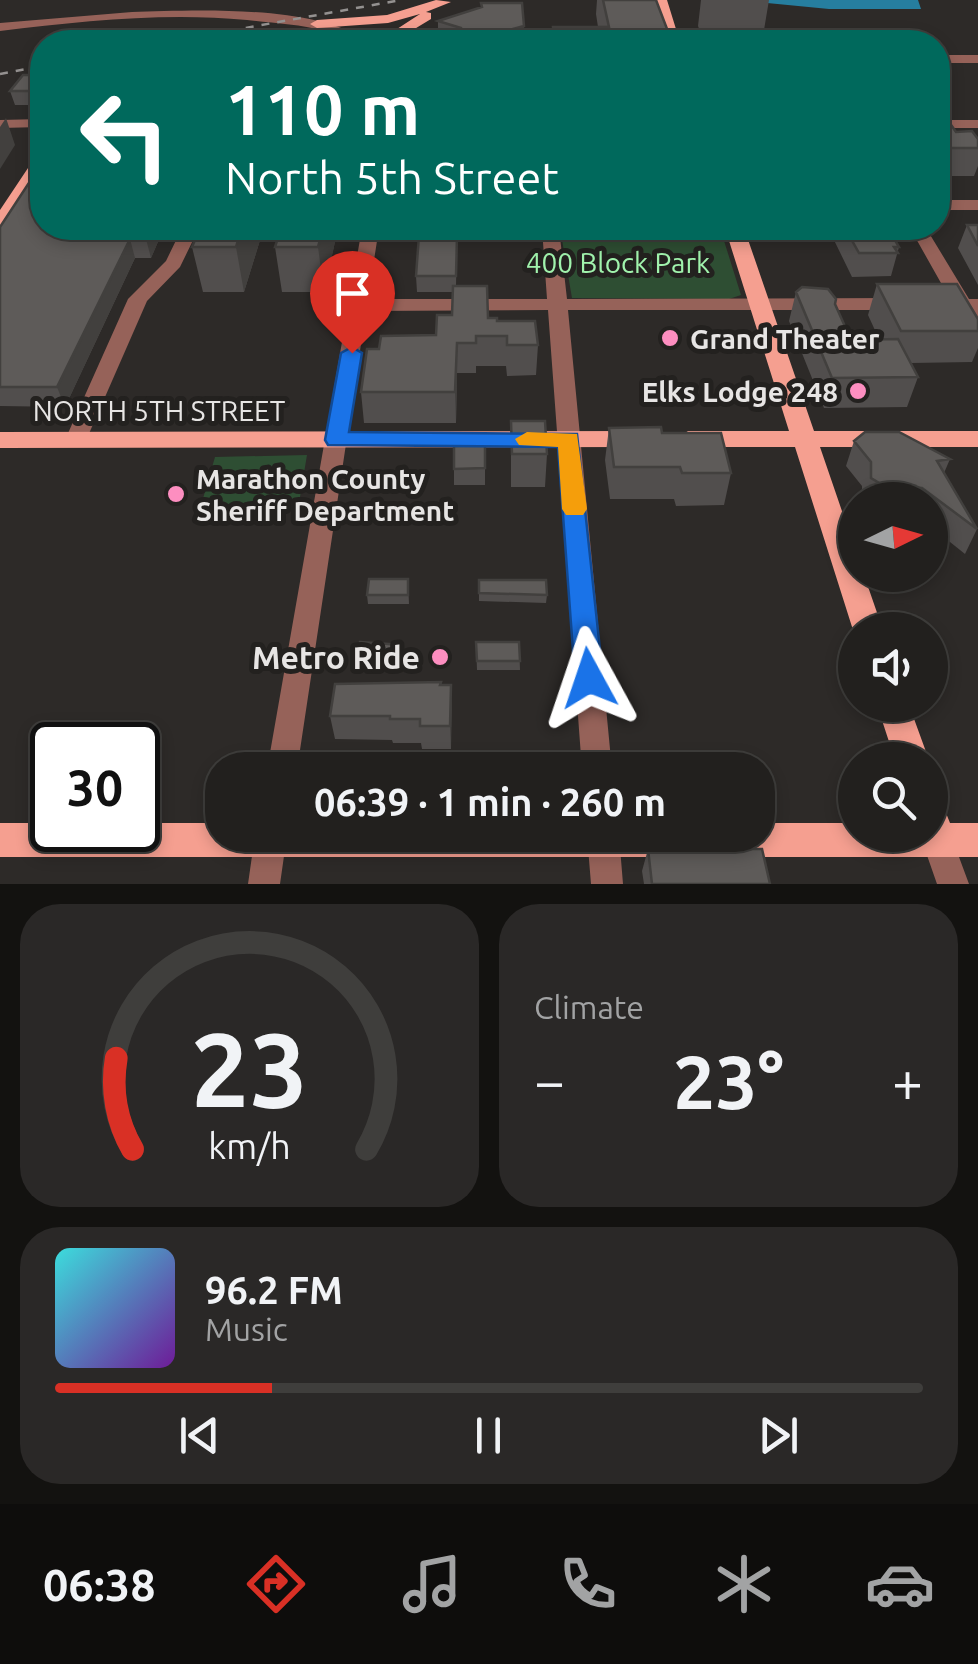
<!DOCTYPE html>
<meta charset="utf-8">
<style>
:root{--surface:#22201e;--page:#2a2827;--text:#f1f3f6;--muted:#a2a3a4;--line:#3f3e3c;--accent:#d93025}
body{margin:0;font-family:Ubuntu,sans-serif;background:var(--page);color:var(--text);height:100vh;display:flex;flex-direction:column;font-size:38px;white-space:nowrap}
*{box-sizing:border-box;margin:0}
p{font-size:32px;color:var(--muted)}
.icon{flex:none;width:55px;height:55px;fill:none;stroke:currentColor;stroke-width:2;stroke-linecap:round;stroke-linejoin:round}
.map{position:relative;height:884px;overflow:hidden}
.panel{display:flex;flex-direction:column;gap:20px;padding:20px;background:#131210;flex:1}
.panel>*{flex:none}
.guide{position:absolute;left:30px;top:30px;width:920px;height:210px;border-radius:40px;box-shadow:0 5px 15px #0003,0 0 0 2px var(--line);background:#00695c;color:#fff;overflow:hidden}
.needle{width:65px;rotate:85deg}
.fabs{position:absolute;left:838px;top:482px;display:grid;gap:20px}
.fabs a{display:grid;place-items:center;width:110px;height:110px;border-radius:50%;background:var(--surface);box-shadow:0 5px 15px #0003,0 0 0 2px var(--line);font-size:50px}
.speed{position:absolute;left:30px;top:722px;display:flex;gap:20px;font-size:50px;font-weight:700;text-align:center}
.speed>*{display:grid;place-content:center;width:130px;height:130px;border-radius:50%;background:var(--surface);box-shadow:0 5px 15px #0003,0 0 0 2px var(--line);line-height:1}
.speed .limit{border:5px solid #111;border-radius:15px;background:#fff;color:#111}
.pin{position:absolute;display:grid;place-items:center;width:85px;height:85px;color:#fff;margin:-102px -42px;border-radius:50% 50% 50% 0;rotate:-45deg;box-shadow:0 0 10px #0007}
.pin .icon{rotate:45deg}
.me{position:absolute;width:110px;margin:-55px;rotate:355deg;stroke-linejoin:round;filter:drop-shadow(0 0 8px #0008)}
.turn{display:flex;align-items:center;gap:35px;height:210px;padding:0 30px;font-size:45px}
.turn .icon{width:130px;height:130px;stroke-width:2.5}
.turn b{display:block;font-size:70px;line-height:85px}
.big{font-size:75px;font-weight:700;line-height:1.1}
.panel .tile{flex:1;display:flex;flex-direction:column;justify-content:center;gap:15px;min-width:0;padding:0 35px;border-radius:40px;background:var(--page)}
.panel .dial{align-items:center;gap:0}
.dial svg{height:260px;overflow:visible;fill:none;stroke:var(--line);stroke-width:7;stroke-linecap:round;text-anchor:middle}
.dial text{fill:var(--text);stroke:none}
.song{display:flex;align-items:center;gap:30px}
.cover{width:120px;height:120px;border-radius:15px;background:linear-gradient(135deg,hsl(180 70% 55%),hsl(280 70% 35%))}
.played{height:10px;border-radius:5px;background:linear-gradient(90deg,var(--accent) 25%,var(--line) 25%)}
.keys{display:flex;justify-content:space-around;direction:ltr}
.heat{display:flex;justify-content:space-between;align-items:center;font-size:55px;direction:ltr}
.panel .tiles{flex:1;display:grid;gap:20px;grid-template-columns:1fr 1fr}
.tile:last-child{grid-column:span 2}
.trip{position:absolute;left:205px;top:752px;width:570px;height:100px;border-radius:40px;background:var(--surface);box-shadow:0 5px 15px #0003,0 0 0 2px var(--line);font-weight:700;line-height:100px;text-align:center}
.tab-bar{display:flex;height:160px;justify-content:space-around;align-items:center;background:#0e0d0c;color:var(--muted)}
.tab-bar .icon{width:70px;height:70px}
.tab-bar .on{color:var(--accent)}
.tab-bar b{font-size:45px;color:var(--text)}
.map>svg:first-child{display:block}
</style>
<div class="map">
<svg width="978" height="884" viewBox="0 0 978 884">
<rect width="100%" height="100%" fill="#2d2a28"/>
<!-- green -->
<path fill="#2e4e33" d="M560,228h160l21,67 -12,4 -157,-1z
M307,455l-9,54h-75l-21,-7 13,-45z"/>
<!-- water -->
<path fill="#267e9f" d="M735,0h183l3,9h-92z"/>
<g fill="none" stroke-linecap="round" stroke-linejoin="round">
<!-- minor -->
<path fill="#966259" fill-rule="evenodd" d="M132,12c62,-2 185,-8 236,30 -18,1 -28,-6 -44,-11 -25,-7 -51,-8 -77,-11 -81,-8 -166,1 -247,11v-8z
M938,55h40v8h-40z
M42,119v8l-42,1v-8z
M938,120h40v8h-40z
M938,200h40v10h-40z
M182,228h17l-19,39 -33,34 -63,144h-16l-3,-5 63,-141 38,-38z
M362,228h17l-11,71h179l-5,-71h17l8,71 334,-1 10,6 -10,6h-333l44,460h-30l-34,-460 -182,1 -69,459h-30z
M910,228h16l43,71h9v37l-7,-2 -14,-23h-19l-10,-6 3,-4 19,-2z
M938,826l11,4 20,54h-32l-15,-43 3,-6h5v-6z
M255,835h32l-7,49h-32z
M587,835h32l4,49h-32z"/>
<!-- major -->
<path fill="#f59f90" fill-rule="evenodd" d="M436,0l15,2 -25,10 5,1v6l-38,23h-16l43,-28 -32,9 -71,5 -7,-4 7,-4 70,-5z
M653,0h14l13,42h-14z
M42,155v18l-35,56 -7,2v-21l36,-54z
M725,228h19l70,203h164v16h-158l35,102v26h9l19,55h-28v4l-2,-4 -58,-183h-107l-12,-8 12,-8h101z
M638,431l12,8 -12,8 -638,1v-16z
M877,705h32l20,55h-34z
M930,799l12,4 8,20h28v34h-978v-34h52v7h86v-7h84v12h536v-12h97v12h75z"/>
<!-- rail -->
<path stroke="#949190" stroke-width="2.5" stroke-dasharray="8 8" stroke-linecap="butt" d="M167,42l234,-42
M0,74l42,-8"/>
</g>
<!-- wall -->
<path fill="#514e4d" d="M597,0h59l16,42h-120l1,-15h45l-2,-13z
M701,0h68l-7,42h-58l-6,-16z
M438,21l86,5 -1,16h-70l-15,-4z
M41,75l-8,30h-18l-5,-14z
M938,109l18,23 22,7v27l-4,10h-36z
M967,225h11v60l-20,-37z
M0,227l164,1 -13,30h-16l-70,149 -65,-1z
M200,228h138l-14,64h-42l-7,-45 3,-9 -17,-1 -17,55h-41l-11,-45z
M783,228h105l11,19 -8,29 -39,1 -20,-41v2l-46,-1z
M457,235l-1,51 32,32 50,27 -2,30 -29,1 -1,-10h-30v7h-19l-1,50h-92l-3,-31 18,-43 57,-14 16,-20 1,-23h-36l-1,-16z
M877,284l101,35v29l-6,14 -61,1 7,14 -11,30 -83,1 -35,-87 7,-29 39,12 16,36 28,-1 -11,-24z
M511,421l36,33 -2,33h-34z
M609,428l53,5 69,40 -7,32 -48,1 -2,-7h-64l-5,-39z
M854,441l96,18 -6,14 33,56 -12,25 -35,-28v-26h-68v-14l-16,-20z
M485,445v40h-31v-39z
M408,579l1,25h-41l-1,-9z
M479,580l68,15 -1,8 -67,-2z
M476,642h43l1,28h-43z
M403,653l-1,17h-43l-1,-8z
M441,685h10v64h-29l-1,-6h-28l-1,-3 -57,-1 -5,-23z
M648,849l122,35h-126l-2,-13z"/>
<!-- shaded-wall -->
<path fill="#42403e" d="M524,26l-1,16h-28v-8z
M41,75l1,18 -9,12 -4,-14z
M6,118l9,27 -15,24v-42z
M151,228h13l-13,30 -5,-19z
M242,228h17l2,9 -17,55 -8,-45z
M323,228h15l-14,64 -6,-45z
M130,239l5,19 -70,149 -8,-20z
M457,343v30l-1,50 -1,-31z
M451,685l1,24 -1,40 -1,-23z"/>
<!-- building -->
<path fill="#5e5b59" stroke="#42403e" stroke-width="2.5" d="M603,0h53l16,42h-117l-2,-15h56z
M481,3h41l2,23 -29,8v8h-33l-1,-14 -23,-7 44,-14z
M23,75h18l-12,16h-19z
M938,109h2l16,23 16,-1 6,8v9h-40z
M42,163v65h109l-5,11h-16l-73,148h-57v-160z
M967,225h11v21z
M200,228h42l-6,19h-44z
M281,228h42l-5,19h-43z
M845,228h43l11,19h-5l4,6h-39z
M419,235h38l-1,41h-40z
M877,284h80l21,35v12h-77z
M453,286h34l1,32h9v3h38l3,24h-31v-9h-31v7h-19l-2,49h-94l6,-43h12l2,-13 55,-1 1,-20h15z
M802,287l26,2 8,10 -1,5 16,36 47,-1 20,38 -86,1 -36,-86z
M511,421h34l2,33h-35z
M661,427l1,6h59l10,40h-49l-2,-6h-66l-5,-39z
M865,432h34l51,27 -13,2 40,68 -55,-41 -36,-1 -15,-9v-16l-17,-21z
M485,445v23l-31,1v-23z
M369,579h39v16h-41z
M479,580h67l1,15 -68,-2z
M360,642l42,3 -1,16 -43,1z
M476,642h43l1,19h-43z
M441,682l-1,3h11l-1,41h-30v-7h-30v-3h-60l5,-32z
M566,762v8h-58v-7z
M648,849h114l8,35h-118z"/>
<!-- route -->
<path fill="#1a73e8" stroke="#114b97" stroke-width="2.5" d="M352,347l10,6 -13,79 228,2 26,244 -4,8 -10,4 -10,-4 -4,-8 -17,-231 -230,-2 -3,-5 16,-87z"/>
<!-- slow -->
<path fill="#f59e0b" d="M527,432l50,2 10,75 -4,6h-17l-4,-6 -4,-62 -39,-2 -4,-6z"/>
<!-- markers -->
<g fill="#fd8ec0" stroke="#23211f" stroke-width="4">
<circle cx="670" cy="338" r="10"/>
<circle cx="858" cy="391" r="10"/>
<circle cx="176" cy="494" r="10"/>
<circle cx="440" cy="657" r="10"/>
</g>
<g text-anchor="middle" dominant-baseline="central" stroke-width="10" stroke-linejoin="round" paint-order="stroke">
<!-- park labels -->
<g font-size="28" fill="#a1f3ad" stroke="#23211f">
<text x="618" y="262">400 Block Park</text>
</g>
<!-- poi labels -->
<g font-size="28" font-weight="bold" fill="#e7e5e4" stroke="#23211f" text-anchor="start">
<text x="690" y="338">Grand Theater</text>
<text x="838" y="391" text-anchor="end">Elks Lodge 248</text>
<text x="196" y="478">Marathon County<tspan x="196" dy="32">Sheriff Department</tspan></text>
</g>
<!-- street labels -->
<g font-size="28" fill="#e7e5e4" stroke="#23211f">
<text x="159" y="410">NORTH 5TH STREET</text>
</g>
<!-- near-poi labels -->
<g font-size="32" font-weight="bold" fill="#e7e5e4" stroke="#23211f" text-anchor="end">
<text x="420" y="657">Metro Ride</text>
</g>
</g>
</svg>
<div class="fabs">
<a><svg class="needle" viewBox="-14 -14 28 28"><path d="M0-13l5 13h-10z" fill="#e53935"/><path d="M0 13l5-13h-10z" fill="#a2a3a4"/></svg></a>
<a><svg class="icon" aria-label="sound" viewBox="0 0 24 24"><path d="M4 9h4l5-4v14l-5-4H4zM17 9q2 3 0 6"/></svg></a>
<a><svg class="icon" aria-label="search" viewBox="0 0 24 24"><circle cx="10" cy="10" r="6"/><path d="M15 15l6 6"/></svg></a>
</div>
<div class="speed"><div class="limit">30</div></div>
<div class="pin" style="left:352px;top:353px;background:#d93025"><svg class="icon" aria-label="arrive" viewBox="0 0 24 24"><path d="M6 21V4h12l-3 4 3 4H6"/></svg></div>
<svg class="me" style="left:589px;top:678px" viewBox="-20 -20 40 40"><path d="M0-17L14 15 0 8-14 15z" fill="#1a73e8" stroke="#fff" stroke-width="4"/></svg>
<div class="trip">06:39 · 1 min · 260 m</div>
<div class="guide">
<div class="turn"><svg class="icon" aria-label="left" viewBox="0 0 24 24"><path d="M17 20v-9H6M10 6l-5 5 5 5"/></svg><div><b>110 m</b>North 5th Street</div></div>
</div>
</div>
<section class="panel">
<div class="tiles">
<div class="tile dial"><svg viewBox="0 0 100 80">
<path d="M14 69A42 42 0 1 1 86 69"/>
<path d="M14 69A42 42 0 0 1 9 41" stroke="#d93025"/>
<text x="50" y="56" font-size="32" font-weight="700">23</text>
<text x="50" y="72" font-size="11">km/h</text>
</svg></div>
<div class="tile"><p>Climate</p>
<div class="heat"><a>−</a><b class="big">23°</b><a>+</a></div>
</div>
<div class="tile">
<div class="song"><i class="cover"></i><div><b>96.2 FM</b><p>Music</p></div></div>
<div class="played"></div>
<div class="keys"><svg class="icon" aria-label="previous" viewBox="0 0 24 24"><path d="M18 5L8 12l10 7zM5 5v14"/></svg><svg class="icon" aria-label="pause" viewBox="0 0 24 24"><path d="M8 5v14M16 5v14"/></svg><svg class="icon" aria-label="next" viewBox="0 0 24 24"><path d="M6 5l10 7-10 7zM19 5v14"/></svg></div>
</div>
</div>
</section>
<nav class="tab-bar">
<b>06:38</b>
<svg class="icon on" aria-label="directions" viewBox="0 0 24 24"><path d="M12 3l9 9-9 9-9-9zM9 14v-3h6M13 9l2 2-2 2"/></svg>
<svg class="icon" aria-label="music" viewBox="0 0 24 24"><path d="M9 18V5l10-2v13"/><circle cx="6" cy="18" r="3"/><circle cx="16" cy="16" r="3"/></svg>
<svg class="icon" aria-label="phone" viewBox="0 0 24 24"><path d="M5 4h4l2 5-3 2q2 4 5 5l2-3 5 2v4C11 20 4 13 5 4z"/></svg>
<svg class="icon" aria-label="climate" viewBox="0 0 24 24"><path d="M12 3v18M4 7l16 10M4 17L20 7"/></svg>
<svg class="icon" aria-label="car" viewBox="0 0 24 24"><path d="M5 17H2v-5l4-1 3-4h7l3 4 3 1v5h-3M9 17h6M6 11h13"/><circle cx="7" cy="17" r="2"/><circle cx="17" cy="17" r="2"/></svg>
</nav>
